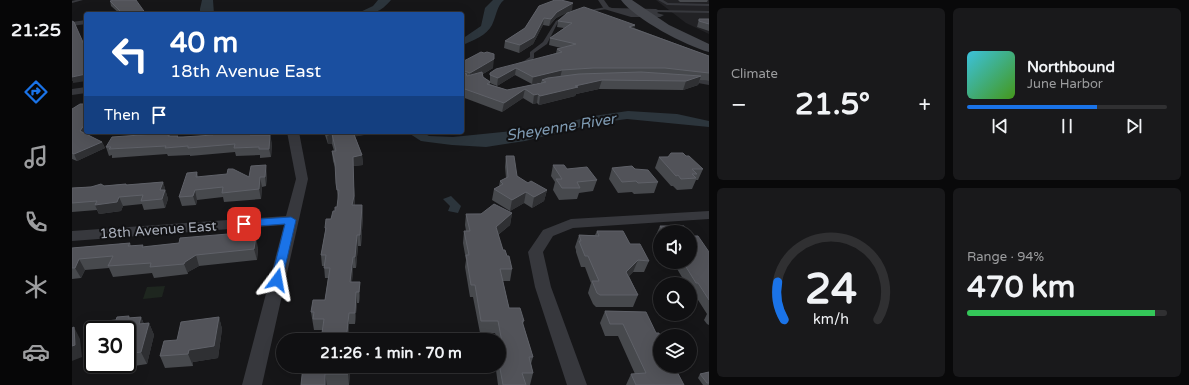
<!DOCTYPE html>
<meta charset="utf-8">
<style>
:root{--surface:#101012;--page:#19191b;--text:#f1f3f6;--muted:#9c9d9f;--line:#303032;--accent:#1a73e8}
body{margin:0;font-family:"Varela Round",sans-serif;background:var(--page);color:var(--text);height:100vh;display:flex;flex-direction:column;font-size:15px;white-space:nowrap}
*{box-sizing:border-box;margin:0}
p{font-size:13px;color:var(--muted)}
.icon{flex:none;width:22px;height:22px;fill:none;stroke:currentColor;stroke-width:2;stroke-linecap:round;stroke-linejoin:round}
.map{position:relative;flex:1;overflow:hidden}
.details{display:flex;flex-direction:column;gap:8px;padding:8px;background:#09090a;width:480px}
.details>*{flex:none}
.banner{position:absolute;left:12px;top:12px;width:380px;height:122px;border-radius:4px;box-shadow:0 4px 16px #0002,0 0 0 1px var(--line);background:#1a4fa0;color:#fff;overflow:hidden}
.fabs{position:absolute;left:581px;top:225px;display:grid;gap:8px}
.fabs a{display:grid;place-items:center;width:44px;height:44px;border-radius:50%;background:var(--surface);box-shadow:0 4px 16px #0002,0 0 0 1px var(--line);font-size:20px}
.speed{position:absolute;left:12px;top:321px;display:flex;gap:8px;font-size:20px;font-weight:700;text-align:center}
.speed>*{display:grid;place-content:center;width:52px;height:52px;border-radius:50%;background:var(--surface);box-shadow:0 4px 16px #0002,0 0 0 1px var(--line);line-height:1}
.speed .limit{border:2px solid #111;border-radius:6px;background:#fff;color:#111}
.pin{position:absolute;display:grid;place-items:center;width:34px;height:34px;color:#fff;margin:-17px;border-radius:8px;box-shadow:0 2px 6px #0006}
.me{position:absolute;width:44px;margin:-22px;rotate:13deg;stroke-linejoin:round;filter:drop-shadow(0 0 3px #0008)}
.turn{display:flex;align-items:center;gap:14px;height:84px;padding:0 20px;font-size:18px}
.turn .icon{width:52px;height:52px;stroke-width:2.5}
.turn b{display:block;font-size:28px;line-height:34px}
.then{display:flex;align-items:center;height:38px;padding:0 20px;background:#0003;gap:8px;font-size:15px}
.big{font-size:30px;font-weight:700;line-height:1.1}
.details .card{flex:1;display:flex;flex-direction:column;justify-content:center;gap:6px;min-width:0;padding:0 14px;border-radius:6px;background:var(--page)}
.details .dial{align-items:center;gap:0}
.dial svg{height:104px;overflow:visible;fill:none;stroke:var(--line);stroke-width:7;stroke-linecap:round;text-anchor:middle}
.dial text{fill:var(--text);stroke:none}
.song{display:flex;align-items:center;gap:12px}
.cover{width:48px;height:48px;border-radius:6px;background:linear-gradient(135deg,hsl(190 70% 55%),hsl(100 70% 35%))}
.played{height:4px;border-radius:2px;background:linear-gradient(90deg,var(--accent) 65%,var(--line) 65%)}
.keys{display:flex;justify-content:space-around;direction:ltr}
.heat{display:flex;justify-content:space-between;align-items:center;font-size:22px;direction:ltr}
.charge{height:6px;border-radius:3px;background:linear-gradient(90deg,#34c759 94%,var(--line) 0)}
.details .tiles{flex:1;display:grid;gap:8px;grid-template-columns:repeat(2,1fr)}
.trip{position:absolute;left:204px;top:333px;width:230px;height:40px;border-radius:20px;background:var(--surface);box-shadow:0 4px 16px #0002,0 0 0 1px var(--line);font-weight:700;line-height:40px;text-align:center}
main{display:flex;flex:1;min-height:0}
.dock{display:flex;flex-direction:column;width:72px;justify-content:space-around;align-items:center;background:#060607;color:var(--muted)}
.dock .icon{width:28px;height:28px}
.dock .on{color:var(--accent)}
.dock b{font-size:18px;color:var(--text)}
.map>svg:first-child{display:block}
</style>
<main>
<nav class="dock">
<b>21:25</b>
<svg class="icon on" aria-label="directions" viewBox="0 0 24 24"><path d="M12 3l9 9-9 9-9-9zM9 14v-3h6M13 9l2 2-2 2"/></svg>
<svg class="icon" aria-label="music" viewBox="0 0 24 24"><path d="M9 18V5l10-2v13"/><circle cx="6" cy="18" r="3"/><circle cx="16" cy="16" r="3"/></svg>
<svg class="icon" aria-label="phone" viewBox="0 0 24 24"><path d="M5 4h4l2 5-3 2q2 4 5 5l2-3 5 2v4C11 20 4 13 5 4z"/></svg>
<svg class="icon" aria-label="climate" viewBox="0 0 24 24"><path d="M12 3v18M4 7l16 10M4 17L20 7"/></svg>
<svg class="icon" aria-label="car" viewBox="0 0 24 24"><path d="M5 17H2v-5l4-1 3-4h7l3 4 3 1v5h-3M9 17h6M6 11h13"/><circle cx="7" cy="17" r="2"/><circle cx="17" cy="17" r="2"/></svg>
</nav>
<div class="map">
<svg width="637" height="385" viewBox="0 0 637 385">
<rect width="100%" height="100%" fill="#161618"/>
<!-- built -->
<path fill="#222225" d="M584,0h53v34l-23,-11z"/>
<!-- green -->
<path fill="#1e261f" d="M93,286l-3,11 -19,2 4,-12z"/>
<!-- water -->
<path fill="#2c353c" d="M130,0h11l1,14h-14v-5z
M306,0h13c-11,13 -18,14 -35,14l17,-8z
M421,0h11c-7,5 -8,17 -12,25 -5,10 -19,16 -30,20v-6l19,-13 4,-18z
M556,111l49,3 32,7v6l-82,-8 -30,4 -72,18 -39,6 -34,-2 -24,-3 -7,-1 -14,-9h15l7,4 24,1 91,-9 49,-12z
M379,196l10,10 -3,7 -10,-2 2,-5 -7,-7z"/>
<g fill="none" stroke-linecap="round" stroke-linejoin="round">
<!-- service -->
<path fill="#37383d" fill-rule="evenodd" d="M4,0h7l-11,3v-2z
M586,0h5l5,3 41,1v2l-42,-1z
M534,7l2,1 -1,1 -26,4 -2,-1z
M584,10l53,1v2l-54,-1 -1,-1z
M494,15l3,1 -11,6 -11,22 -13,9v5l-6,5 -10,2v-2l6,-2 6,-4v-5l13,-10 13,-21z
M617,78l20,3v4l-22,-4v-2z"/>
<!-- minor -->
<path fill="#37383d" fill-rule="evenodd" d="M526,0h6l5,7 3,1 44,1 4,2 -3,2 7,2 -4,2h-29l-27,-8z
M14,20v4l-14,2v-4z
M14,87v6l-14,2v-6z
M215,132h12l9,47 -46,206h-20l42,-160 -212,16v-10l214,-15 10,-37z
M637,211v8l-136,9 -20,8 -10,16 8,35 36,98h-20l-32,-98 -7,-35 15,-22 28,-11z"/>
<!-- secondary -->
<path fill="#45474d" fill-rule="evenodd" d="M549,0h11l37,25 40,19v8c-23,-6 -74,-33 -88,-52z"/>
</g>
<!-- wall -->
<path fill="#47494d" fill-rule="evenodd" d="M606,0h30l-1,2h-27z
M38,1l36,13h-26l-9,-8z
M467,6l33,4 -16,8 -7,8 -6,-1 -10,19 -14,9 -15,-5 1,-7 20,-13z
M627,19h10v12l-12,-4z
M486,21l77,4 -1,3 75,28v25l-9,-1 -2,5 -15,5 -84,-1 -23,5 -1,2 -36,9 -2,-2 -4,1 -10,-6 -21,14 -40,-15v-35l31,6 -10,6v3l7,4v-8l66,-20 1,-4 4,-1 -12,-3 1,-7 14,-10 -7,-1zM443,75l17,9 9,-2v1l-34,7 -17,-6v-1l7,3z
M0,109l14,23h1l-1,2 16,8 3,6 -28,13 -5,-2z
M252,132h47v2l-16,2 7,19 1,10 -10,1 2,39h7l1,10 -2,31h-3l-2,22h-3l-1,14 8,11 -1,10h-2l-2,21h-6l-1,15 3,1 -29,-10h-8l-3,-18 14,-12 3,-22h-3l-1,-12h-2l-1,-11 4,-23v-4l6,-9 6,-12 1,-7 -2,-17v-13l-3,-9 -1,-10h2l-2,-7h-4z
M97,133l1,3h8v1l73,-2 21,8 -1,14 -11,1v-3l-24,1 -1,-4 -45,4v-1l-22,1 -1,-2 -55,4v-3l-3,1 -3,-9z
M434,156l11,20 11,7 19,7 -3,11 -12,7 -8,-5 -14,8 -18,-11 2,-11 5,-3 1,-5 6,-3 -1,-11z
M614,156l17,13 -5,11h-2l-4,9 -15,1 -4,-4h-2l-16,-18 4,-11z
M481,165l14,4 30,11 -4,11 -14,2 -2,6 -18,1 -6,-10 2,-8 -4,-6z
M540,168l23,1 23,13 -4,11 -20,1 -2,-2 -14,1 -9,-14z
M125,172l1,5h51l18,-3 -1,12 -4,1 -1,12 -37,3 -1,-5 -26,3 -1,5 -14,1 -3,-9z
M91,182l5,17 -3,9 -21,2 -2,-6 -19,2 -2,5 -22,3 -2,-4 -25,2v-24l54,-4 1,1z
M440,213l-2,12 -12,10 5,15 4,6 5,13 -2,12h-7l6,27 15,13 -1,3 10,33 -2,7 2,9 -3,12h-32l-2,-15h-4l-1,-4h8v-26h-2l-2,-7h-15l-7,-36h-3l-5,-30 1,-7 -3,-17 1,-12h2l-1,-6 1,-11z
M588,226l28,6h-28v20l-5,-8 3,-6 -2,-3z
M525,231l33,13 19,17 -5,11h-11l-4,4 9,19 -5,12h-37l-3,-3 -5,-11 3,-10 -6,-16h-4l-5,-15v-2l-1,-3 4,-12h16z
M177,234l1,4 8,10 -1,12 -58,6 -11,6v2l-34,4 -2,-5 -39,4 -4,-9 -24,2 -4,8 -9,1v-31l58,-5 1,3 13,1 35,-4 49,-7z
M637,252v73l-2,-1 -3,-4 3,-6 -14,-22h-2l-1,-2v-6h-4l-13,-22h17z
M533,311l41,1 14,54 24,19h-58l5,-11h4l-17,-38h-13l-5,-13z
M57,316l1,2 11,-1 3,7 5,-1 5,12 -7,29 -32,5 -3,-5h15v-34z
M147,317l3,12 -4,29 -25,4v4l-28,2 -5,-12 17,-16z
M21,330v23l-5,-9z
M231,366h52v7h-5l-1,12h-48z
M637,372v13h-6l-5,-7 2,-4z"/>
<!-- shaded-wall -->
<path fill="#2f3033" d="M501,3l-1,7 -16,8 -7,8 2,-7 6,-7z
M472,18l-1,7 -10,19 -14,9 1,-8z
M563,25l-2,7 -4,-5z
M422,59l-1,9 -24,14 1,-9z
M444,68l-1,7 -18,11 1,-8z
M490,70l-2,8 -18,2 -1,2 -9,2 1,-7z
M14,74v7l-13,2v-2h-1v-4z
M629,76l-3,9 -15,5 3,-9z
M530,80l-3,9 -23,5 -1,2 -36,9 1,-9 35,-10z
M453,89l-2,9 -21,14 2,-9z
M466,94l-1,9 -4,1 1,-9z
M14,122v10h1l-4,6 -3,-7z
M280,132h19v2l-19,3z
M260,134v10h-4l-1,-9z
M198,135l2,8 -1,14 -2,-8z
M30,142l3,6 -28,13 -3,-7z
M290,155l1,10 -10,1 2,41 -3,-2 1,-48z
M194,165l1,9 -1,12 -1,-9z
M188,177l2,10 -1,12 -2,-10z
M91,182l5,17 -3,9 -5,-18z
M123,190l2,10 -1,5 -3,-9z
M475,190l-3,11 -12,7 2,-11z
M454,192l-2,11 -14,8 2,-11z
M47,197l4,9 -2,5 -22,3 -4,-9z
M290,205l1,10 -2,31 -1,-11z
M440,213l-2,12 -16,13 2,-11z
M285,235l1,11 -2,22 -1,-11z
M184,237l2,11 -1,12 -3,-11z
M124,255l3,11 -11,6v2l-4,-10 1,-2z
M281,257v11l-2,25 -1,-11z
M7,259l6,11 -4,8 -6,-10z
M566,260l-5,12 -11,11 4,-11z
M288,282v11l-1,10v-11z
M284,292l1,11 -2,21v-11z
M277,313v11l-1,16 -1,-8z
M69,317l5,12 -7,-5z
M147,317l3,12 -4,29 -25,4v4l-5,-12 1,-4z
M77,323l5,12 -7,29 -6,-12z
M2,327l6,12 2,18 -10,4v-15z
M277,366l1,7 -1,12 -1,-11z
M253,374l2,11h-2z"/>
<!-- building -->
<path fill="#525359" stroke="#5f6168" d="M42,0h22l10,14h-24v-1l-12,-12z
M483,0h6l12,3 -16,9 -6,7 -7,-1 -10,19 -14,8 -15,-4 20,-13 14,-22z
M512,7l51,18 -6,2 80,29v17l-44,-5h-72l-31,2 -29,7 -17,-9 -18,10 -8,-3v-2l6,-4 66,-17 -5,-3 19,-5 -26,-6 22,-15 -14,-2 9,-8z
M627,19h10v5l-10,-3z
M0,21l2,1 12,27v25l-14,3z
M409,52l3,1 3,-1 7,2v5l-24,14 -8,-3v-8z
M410,72l1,5 7,5 -3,2 20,6 39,-8 -4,-2 6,-2 31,-4 62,-2 60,4 -15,5 -84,-1 -27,6 3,1 -38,9 -2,-2 -4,1 -9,-6 -21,14 -42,-15v-12l4,-3 1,3z
M8,104h6v18l-6,9 22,11 -28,12 -2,-1v-44z
M141,132h37v3h20l-1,14h-10v-2l-25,1 1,-4 -47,4v-2l-23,2 1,-2 -57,3 2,-2h-5l6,-10 57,-4 -1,3h10l-1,1h6l30,-2z
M254,132h27l9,23 -9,2 1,39 -2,9h10l-2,30h-3l-2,22h-2l-3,25h10l-1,10h-3l-1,21h-6l-2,19 1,7h3v1h-30l3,-21h-11l1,-7h-3l2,-12h12l5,-32h-6l2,-13h-5l5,-27h-1l1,-9h5l2,-8h2v-4h2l2,-17h-2l-1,-7 -1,-20 -3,-12h4l-4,-17 -5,1z
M599,153h12l3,3h3l14,13h-11l5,5h-5l4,4 -15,1 -3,-4 -2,1 -17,-19h9z
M434,156h8l3,20 11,7 3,-2 16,9 -13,7 -8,-5 -14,8 -18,-11 9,-5 -3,-3 8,-4z
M194,165l-1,12h-5l-1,12 -37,4 1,-6 -28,3 -2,6 -14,1 8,-24 10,-1 -1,5 31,-3 1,-5h5l16,8 2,-11z
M481,165h11l3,4 20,-2 10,13 -20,2 3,6h-18l-6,-9h6z
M560,166l3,3 13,1 10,12 -20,1 -2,-2 -14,1 -10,-14z
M91,182l-3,8h5l-3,9 -21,2 2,-6 -24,2 -2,5 -22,3 2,-4 -25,2v-15l19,-1 10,-3 3,2 22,-2v1z
M422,204l18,9 -16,14 7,23h2l2,6h2l3,13h-12l9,39h11l4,13h-2l11,36h-4l4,16h-11l4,12h-23l-4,-22v-21h3l-4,-21h-17l-6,-36h-4l-5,-30h3l-5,-24h6l-4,-17h15z
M588,226h24l4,6h-24z
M525,231h26l7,13h10l9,17 -11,-1 -12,12 12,23h-38l-3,-2 -5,-12h7l-11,-25h-3l-6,-15h2l-2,-6 20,1z
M156,234v2l21,-2 -1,4 8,-1 -2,12 -58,6 -11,7 -1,2 -34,3 1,-4 -43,3 5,-10 -34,3 -4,9h-3v-20l58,-5 -2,3 15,-1 -1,2 37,-4 1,-5z
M618,235v1h8l11,16v48l-11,-17h-2l-13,-21h7z
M533,311l41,1 10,21h3l1,3v30h14l10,19h-48l-5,-11 15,-1 -23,-49h-13z
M57,316l-1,2 13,-1 -2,7 10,-1 -8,29 -14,2v-24h-34l3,-8 20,-2 1,-3z
M147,317l-5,29 -25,4 -1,4 -28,2 4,-15 13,-1 4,-18z
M2,327l1,18 -3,1v-18z
M21,330v13l-5,1z
M231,366h46l-1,8h-23v11h-24z
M637,372v11h-2l-7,-9z"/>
<!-- route -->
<path fill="#1a73e8" stroke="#114b97" d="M219,217l5,3 -14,60 -1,3h-8l-2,-3 14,-56 -41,3 -5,-3 5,-4z"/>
<g text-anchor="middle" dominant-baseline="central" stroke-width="4" stroke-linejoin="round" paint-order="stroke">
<!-- street labels -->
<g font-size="14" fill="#a8adb8" stroke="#111113">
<text transform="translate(86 230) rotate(-4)">18th Avenue East</text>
</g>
<!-- water labels -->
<g font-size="15" font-style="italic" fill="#7f9bb3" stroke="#111113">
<text transform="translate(489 127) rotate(-9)">Sheyenne River</text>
</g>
</g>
</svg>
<div class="fabs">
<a><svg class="icon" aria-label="sound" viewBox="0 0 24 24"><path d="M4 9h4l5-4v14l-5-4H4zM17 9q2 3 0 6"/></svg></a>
<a><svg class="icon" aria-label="search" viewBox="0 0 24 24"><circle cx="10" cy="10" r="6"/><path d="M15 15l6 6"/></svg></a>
<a><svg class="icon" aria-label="layers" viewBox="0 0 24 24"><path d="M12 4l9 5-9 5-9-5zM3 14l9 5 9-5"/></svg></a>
</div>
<div class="speed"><div class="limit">30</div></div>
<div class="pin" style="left:172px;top:224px;background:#d93025"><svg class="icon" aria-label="arrive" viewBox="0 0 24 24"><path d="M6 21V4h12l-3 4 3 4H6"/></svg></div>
<svg class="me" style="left:205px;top:280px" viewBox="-20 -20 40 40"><path d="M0-17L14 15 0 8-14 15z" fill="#1a73e8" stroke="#fff" stroke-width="4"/></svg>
<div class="trip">21:26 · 1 min · 70 m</div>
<div class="banner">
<div class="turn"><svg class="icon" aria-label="left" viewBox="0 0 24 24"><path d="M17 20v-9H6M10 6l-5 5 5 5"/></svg><div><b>40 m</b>18th Avenue East</div></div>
<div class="then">Then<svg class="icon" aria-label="arrive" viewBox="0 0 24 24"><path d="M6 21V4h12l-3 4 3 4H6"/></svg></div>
</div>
</div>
<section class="details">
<div class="tiles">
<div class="card"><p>Climate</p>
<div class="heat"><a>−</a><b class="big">21.5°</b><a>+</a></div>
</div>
<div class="card">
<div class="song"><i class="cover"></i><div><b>Northbound</b><p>June Harbor</p></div></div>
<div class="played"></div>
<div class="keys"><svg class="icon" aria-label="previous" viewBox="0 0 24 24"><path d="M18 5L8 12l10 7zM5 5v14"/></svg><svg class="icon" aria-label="pause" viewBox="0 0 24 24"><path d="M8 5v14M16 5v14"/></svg><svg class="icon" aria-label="next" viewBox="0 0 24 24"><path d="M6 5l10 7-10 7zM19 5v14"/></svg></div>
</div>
<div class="card dial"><svg viewBox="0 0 100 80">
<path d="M14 69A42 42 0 1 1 86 69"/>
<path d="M14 69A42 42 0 0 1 9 40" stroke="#1a73e8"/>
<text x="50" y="56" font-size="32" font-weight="700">24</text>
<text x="50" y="72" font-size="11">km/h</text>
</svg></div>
<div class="card"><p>Range · 94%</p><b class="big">470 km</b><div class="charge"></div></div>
</div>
</section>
</main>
